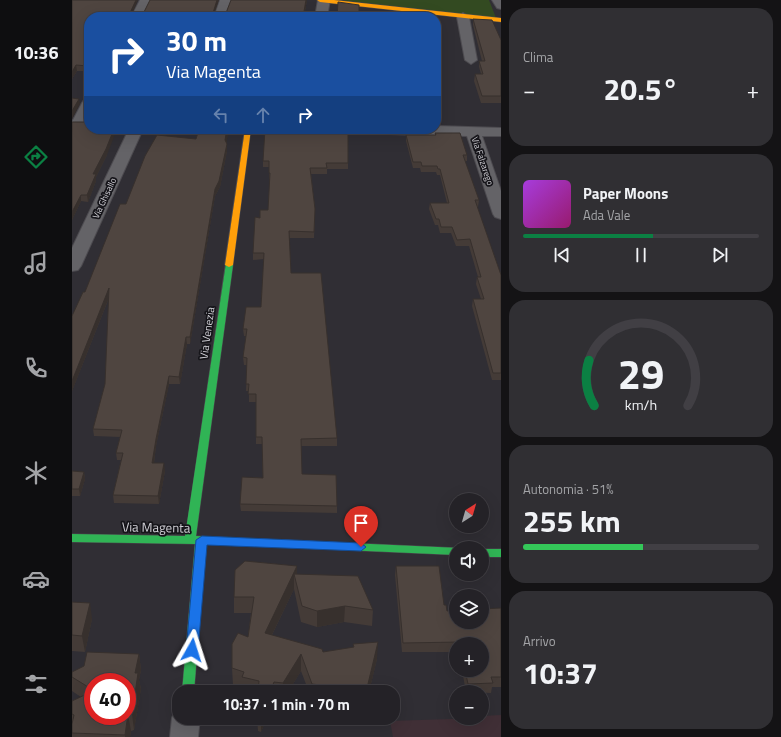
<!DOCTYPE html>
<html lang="it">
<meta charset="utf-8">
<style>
:root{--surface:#242227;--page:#302f33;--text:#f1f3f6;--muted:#a3a4a7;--line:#413f44;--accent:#0b8043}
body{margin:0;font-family:"Titillium Web",sans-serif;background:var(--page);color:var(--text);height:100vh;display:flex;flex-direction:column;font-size:15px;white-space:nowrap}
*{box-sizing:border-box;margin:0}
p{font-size:13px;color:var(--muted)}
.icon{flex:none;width:22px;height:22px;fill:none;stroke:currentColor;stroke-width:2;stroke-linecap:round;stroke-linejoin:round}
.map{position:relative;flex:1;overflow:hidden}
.sheet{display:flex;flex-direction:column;gap:8px;padding:8px;background:#141315;width:280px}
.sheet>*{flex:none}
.banner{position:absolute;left:12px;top:12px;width:357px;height:122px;border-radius:16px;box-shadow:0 4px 16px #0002,0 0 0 1px var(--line);background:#1a4fa0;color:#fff;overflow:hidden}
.needle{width:26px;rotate:37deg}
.controls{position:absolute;left:377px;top:493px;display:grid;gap:8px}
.controls a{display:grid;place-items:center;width:40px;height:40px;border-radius:50%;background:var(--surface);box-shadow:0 4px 16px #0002,0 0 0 1px var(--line);font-size:20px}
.speed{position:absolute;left:12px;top:673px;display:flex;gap:8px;font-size:20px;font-weight:700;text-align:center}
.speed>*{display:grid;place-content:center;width:52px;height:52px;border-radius:50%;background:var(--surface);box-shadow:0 4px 16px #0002,0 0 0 1px var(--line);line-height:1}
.speed .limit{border:6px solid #d22;background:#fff;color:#111}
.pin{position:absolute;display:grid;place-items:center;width:34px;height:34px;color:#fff;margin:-41px -17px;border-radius:50% 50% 50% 0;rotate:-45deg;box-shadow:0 0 4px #0007}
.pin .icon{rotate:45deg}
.me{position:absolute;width:44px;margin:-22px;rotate:6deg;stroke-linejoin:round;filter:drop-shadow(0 0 3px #0008)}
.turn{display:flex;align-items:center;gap:14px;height:84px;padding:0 16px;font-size:18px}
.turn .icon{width:52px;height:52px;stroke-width:2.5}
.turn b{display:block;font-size:28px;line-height:34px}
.lanes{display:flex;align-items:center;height:38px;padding:0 16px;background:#0003;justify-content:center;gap:20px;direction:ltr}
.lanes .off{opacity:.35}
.big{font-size:30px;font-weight:700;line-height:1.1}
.sheet .tile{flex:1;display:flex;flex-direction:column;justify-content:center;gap:6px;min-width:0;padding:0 14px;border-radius:16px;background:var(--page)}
.sheet .dial{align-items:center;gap:0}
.dial svg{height:104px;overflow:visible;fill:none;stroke:var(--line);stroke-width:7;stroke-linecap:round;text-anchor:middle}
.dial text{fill:var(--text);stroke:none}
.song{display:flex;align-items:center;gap:12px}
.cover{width:48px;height:48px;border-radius:6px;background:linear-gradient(135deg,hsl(280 70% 55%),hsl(320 70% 35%))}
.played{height:4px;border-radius:2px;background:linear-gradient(90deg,var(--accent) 55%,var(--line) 55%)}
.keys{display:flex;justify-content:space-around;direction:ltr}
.heat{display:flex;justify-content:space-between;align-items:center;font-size:22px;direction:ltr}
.charge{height:6px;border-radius:3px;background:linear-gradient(90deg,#34c759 51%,var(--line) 0)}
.trip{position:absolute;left:100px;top:685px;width:228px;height:40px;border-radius:16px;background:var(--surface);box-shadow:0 4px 16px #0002,0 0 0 1px var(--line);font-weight:700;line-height:40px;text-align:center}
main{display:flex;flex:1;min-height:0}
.menu{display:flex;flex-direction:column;width:72px;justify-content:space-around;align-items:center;background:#0e0e10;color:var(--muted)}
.menu .icon{width:28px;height:28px}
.menu .selected{color:var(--accent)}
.menu b{font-size:18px;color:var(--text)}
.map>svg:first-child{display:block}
</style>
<main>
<nav class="menu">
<b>10:36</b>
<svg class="icon selected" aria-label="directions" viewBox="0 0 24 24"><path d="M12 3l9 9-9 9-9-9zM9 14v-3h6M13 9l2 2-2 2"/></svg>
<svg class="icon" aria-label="music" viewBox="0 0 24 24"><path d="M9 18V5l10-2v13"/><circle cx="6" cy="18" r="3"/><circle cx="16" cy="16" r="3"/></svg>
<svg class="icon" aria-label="phone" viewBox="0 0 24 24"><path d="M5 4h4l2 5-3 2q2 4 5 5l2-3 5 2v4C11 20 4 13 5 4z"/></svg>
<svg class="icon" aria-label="climate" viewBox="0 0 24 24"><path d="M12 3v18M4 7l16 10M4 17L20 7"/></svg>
<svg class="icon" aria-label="car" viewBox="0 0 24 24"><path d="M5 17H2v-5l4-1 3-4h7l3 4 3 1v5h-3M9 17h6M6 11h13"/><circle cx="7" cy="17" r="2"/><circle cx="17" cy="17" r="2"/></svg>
<svg class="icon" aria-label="filters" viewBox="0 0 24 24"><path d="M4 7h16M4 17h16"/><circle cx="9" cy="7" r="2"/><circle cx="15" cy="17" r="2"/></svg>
</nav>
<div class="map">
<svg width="429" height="737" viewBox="0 0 429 737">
<rect width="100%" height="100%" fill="#302e34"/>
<!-- industrial -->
<path fill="#402f36" d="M429,715v22h-108l-3,-16 92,-3v-2z"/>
<!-- green -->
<path fill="#334a21" d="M267,0h150l7,18z"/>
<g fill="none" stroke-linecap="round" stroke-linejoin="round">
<!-- street casing -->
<g stroke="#4d4b50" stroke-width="2">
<path id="street" d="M68,0h12l-9,17h-12z
M148,0h12l-6,17h-12z
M246,0h12l-3,17h-12z
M420,0h9v9l-4,-1z
M391,13l6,4 8,43 -6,4 -6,-4 -8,-43z
M17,99c0,11 0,19 -6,28h-10l-1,-5 10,-19 2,-3z
M364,126l65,2v8h-19l19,55v28l-6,-2 -2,-3 -26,-78 -116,-3 -5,-1 -2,-3h92z
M57,129h14l-62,137 -3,4 -6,1v-23z
M107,708v10h21l-2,19h-28l2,-19 4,-9z"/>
</g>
<!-- fast casing -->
<g stroke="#4d4b50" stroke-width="1">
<path id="fast" d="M154,263h3l4,2 -37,271 264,12h-4v7l-250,-11 -12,148h-12l13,-148 -123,-2v-8l113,2z
M410,549h19v8h-19z"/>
</g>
<!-- slow casing -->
<g stroke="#4d4b50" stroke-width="1">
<path id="slow" d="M245,0h17l167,18v4l-181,-20z
M173,129h6l-18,136 -4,2 -4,-2z"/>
</g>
<!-- street -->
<use href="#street" fill="#646367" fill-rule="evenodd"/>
<!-- fast -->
<use href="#fast" fill="#30b455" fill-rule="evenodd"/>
<!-- slow -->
<use href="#slow" fill="#ff9f0a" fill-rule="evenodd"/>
</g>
<!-- wall -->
<path fill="#443b37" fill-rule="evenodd" d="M0,0l60,13h94l81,-13 -3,17h-215l-1,54h-11l-5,8z
M401,19l28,21v63h-20l-7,-22 1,-7h6l-2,-7v-6h3l-9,-36z
M0,122l35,33 -11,22v4l-8,21 -7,-1 -9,19z
M127,129h30l-3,14 1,8 -7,36 -5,9 -25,148h-3l-7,40h-11l-13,62 -2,17 11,8 -6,33 -45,-1 -1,-8 8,-35h-4l-1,-7 4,-16 -26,-1 -1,-7 12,-45 4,-86 -37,93v-75l13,-24 41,-88 70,-65z
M216,132l60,31v6h-21v5h-16l4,35 -1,29h-25l2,35 46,165v8h-36l1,28 35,32v7l-96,-2 -1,-7 23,-26 -1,-34h-6v-42h-7v-11h-3l1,-26h-3l-1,-8 3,-21h-2l-1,-7 18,-22 3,-48 -11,1v-7l7,-35 8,-8 2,-31h-1v-12h-6v-6z
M363,133l32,22v6h-2l14,39 -1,7h-1l24,68v105h-9l-20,-74 1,-7h8l-5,-15 1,-7h1l-9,-31h-13l-5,-13h-11l-2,-8h-3l-6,-16 1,-6h17l-7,-28h-3l-1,-3h-15l-1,-4h-7l-7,-27v-6h29z
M0,471l12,1 1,7 -5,17h-8z
M225,566v8l76,36 -1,16 -28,-4 -27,5 -16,-5 -7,-33 -22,46 51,17 30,-4v-4l24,15 -8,33h-60l-8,-21 -13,21h-46v-5l-9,-2 -1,-17 16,-31 3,-24h-17v-16z
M324,566l48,39 3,6 54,-3v79h-9l-1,6 -25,-1 -4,-22h20v-26h-26v8h-54l-7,-77z
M0,602l20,17 -7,33 -13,-1z
M67,654l2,16 -2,10 2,9 -7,41 -3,1 -1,6h-58v-36l9,-4 -9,-6v-19zM21,682l34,34h-34z
M185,718h10l-6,14 -3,-1z"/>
<!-- shaded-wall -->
<path fill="#37302d" d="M64,0h2l-7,17 -1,-4z
M145,0h2l-6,17v-4z
M234,0h1l-3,17h-1z
M4,65l1,6 -5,8v-7z
M7,99l1,5 -8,15v-8z
M42,129h3l-10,26 -11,22v4l-8,21 -1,-7 6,-21z
M155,129h2l-3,17 -1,-6z
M155,144v7l-7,36 -5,9 -25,148v-7l25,-148z
M9,195v6l-9,19v-8z
M37,288l1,7 -38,96v-10z
M114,337l1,7 -7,40 -1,-7z
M97,376v8l-13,62 -3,24 -1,-7 4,-24z
M92,463l1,8 -6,33 -1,-8z
M12,472l1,7 -5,17 -1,-7z
M225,566v16l-3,-8v15l-29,60v-16z
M18,603l2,16 -7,33 -3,-16z
M273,606l-1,16 -27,5v-16z
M306,642l-1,17 -8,33h-2v-4z
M67,654l2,16 -2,10 2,9 -7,41 -2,-16 3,-41z
M229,654v17l-13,21h-5v-9z
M202,682v10h-4z
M269,690v2h-9z
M56,714l3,17 -1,6h-5v-2z
M189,718h6l-6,14z"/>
<!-- building -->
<path fill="#4f4540" stroke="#37302d" d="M0,0h64l-6,13 14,-1 6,-12h67l-4,13h13l5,-13h75l-3,17h-214v47l-1,2 -12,-1 -4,7z
M266,2l21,3v7h17v5h-39z
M401,19l19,1 9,20v56h-19l-7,-22h8l-4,-13h6z
M0,98l7,1 -7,12z
M17,105v24h25l-8,20 -13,25h3l-9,21h-6l-9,17v-90h12l4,-11z
M127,129h28l-2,11 2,4 -8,37 -4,8 -25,148h-4l-7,40 -10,-1 -13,63 -4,24h12l-6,33 -45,-1 10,-42h-7l6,-23 -29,-1 12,-45 4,-96 -37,93v-65l11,-24h2l35,-88h6l19,-48 12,-21 39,4z
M193,129h23l-1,3h42l1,-3h18v34h-22l1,5h-17l5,41 -1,23 -25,-1 2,42h30l16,165 -36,1 1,35 34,1 1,31 -97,-2 2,-27 21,1 -1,-41h-6v-43h-8l1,-10h-3l1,-26 -4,-1 4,-28h-4l3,-22h15l3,-54h-11l2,-36 5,1v-8h8l2,-37h-1v-12h-6z
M363,133h25l7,22h-4l16,45h-4l26,75v98h-8l-20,-74h11l-7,-22h4l-11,-38 -13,1 -5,-13h-11l-2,-8h-3l-6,-16h19l-9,-34h-2l-1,-3h-15l-1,-4h-8l-7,-27h30z
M0,471l12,1 -5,17h-7z
M173,561l52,5 -32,67 57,16 1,3 31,-5 -1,-3 25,-2 -11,46 -26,2 -9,2h-9l-3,-7 -8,-1 -11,-30 -18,29 -9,-1 -4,10h-12l1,-11 -17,-4 2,-5 -12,-4v-24l6,-11 10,4 6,-40h-20l1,-27z
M324,566h43l5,39h2l1,6 9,-1v12h26v-13l19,-1v69h-10l2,6 -25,1 -3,-14h17v-26h-22v-2l-57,1z
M222,574l64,2 15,34 -28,-4 -28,5 -15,-5z
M0,602l18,1 -8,33 -10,-1z
M15,652l52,2 -4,19h3l-6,41h-4l-3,21 -53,-2v-9l2,-9 -2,-1v-13l21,-10v25h34v-34h-34v8l-21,-13v-5l12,-6z"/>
<!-- route -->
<path fill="#1a73e8" stroke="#114b97" d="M130,536l159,7 5,4 -5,4 -154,-6 -9,105 -2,3 -4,2 -4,-2 -2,-3 10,-110z"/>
<g text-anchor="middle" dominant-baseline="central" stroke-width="3.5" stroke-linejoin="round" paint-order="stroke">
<!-- far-street labels -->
<g font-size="9" fill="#d2d1d7" stroke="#16151a">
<text transform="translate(411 161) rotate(71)">Via Falzarego</text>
<text transform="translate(32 198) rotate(-65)">Via Ghisallo</text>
</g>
<!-- street labels -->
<g font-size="11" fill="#d2d1d7" stroke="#16151a">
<text transform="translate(135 333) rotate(-82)">Via Venezia</text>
</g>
<!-- near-street labels -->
<g font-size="13" fill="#d2d1d7" stroke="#16151a">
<text transform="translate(84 527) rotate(1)">Via Magenta</text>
</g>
</g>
</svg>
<div class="controls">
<a><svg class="needle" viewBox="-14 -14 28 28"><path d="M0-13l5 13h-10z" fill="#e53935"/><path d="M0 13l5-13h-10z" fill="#a3a4a7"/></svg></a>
<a><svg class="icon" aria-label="sound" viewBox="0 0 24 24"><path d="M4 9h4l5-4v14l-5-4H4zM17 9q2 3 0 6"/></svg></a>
<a><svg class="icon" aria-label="layers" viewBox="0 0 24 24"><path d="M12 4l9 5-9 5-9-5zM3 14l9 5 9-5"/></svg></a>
<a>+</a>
<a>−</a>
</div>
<div class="speed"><div class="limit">40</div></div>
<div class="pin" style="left:289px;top:547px;background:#d93025"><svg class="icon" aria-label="arrive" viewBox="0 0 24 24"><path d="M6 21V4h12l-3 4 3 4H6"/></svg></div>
<svg class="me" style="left:120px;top:650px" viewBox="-20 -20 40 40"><path d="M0-17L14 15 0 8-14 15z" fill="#1a73e8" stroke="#fff" stroke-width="4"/></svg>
<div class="trip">10:37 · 1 min · 70 m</div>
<div class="banner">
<div class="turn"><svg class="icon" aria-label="right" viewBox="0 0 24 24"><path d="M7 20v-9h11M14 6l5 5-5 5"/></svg><div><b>30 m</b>Via Magenta</div></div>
<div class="lanes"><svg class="icon off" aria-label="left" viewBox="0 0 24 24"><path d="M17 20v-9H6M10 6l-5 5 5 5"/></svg><svg class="icon off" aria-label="ahead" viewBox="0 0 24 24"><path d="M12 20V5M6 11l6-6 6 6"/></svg><svg class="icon" aria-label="right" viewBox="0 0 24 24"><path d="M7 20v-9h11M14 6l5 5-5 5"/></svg></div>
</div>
</div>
<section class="sheet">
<div class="tile"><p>Clima</p>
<div class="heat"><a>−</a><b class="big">20.5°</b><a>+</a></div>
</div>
<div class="tile">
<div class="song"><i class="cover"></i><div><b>Paper Moons</b><p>Ada Vale</p></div></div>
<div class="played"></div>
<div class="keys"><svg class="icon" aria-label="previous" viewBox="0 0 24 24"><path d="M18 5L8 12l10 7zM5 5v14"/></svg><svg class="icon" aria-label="pause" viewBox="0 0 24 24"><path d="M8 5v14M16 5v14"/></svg><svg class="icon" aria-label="next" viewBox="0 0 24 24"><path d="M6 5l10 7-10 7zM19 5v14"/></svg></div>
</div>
<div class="tile dial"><svg viewBox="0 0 100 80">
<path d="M14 69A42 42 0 1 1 86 69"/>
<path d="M14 69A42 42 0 0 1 10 34" stroke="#0b8043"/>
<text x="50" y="56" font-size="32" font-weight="700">29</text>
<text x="50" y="72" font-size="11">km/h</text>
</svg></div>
<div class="tile"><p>Autonomia · 51%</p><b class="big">255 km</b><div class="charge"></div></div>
<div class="tile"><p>Arrivo</p><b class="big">10:37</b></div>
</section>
</main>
